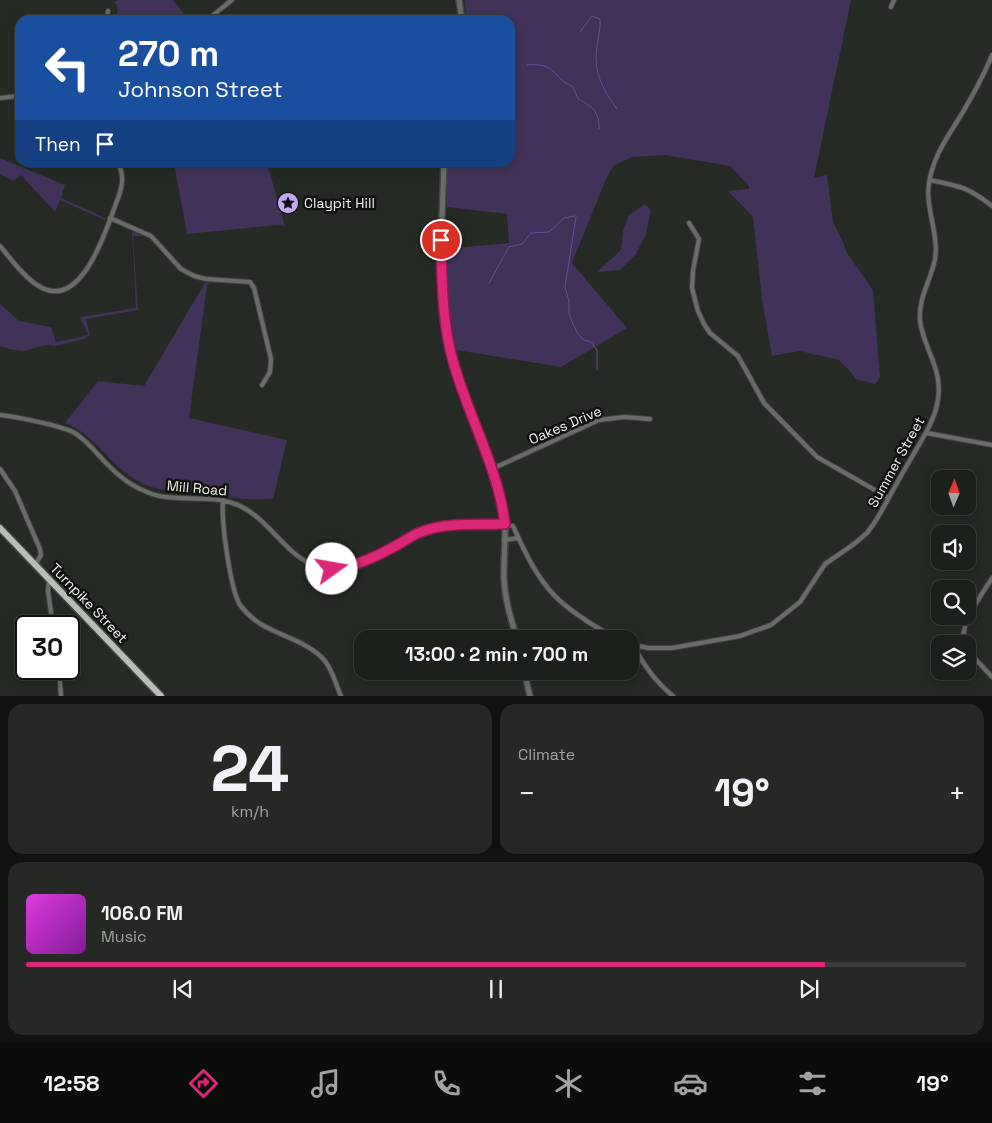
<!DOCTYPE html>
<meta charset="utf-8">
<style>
:root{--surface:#1c201b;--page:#252824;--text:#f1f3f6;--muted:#a0a3a3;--line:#3a3e3a;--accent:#db2777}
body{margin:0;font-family:"Space Grotesk",sans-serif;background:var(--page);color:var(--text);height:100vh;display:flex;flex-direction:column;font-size:19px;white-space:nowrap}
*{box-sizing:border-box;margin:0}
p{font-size:16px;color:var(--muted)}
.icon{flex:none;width:28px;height:28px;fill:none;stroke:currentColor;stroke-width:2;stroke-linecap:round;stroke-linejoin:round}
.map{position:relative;height:696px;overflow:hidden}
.details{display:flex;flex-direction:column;gap:8px;padding:8px;background:#0f120f;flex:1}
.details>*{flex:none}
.top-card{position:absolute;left:15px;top:15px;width:500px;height:152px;border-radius:15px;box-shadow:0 2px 8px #0003,0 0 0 1px var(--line);background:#1a4fa0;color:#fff;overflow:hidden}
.needle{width:32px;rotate:2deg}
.fabs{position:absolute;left:931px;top:470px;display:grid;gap:10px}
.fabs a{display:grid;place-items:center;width:45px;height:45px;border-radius:10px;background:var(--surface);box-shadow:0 2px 8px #0003,0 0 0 1px var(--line);font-size:25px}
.speed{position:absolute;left:15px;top:615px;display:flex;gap:10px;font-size:25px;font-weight:700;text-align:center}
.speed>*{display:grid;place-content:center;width:65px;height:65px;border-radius:50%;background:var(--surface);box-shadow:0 2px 8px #0003,0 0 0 1px var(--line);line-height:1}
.speed .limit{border:2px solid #111;border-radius:8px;background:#fff;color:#111}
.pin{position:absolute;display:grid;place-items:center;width:42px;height:42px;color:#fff;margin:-21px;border:2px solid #fff;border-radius:50%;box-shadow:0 1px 5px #0007}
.me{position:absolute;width:55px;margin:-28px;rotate:77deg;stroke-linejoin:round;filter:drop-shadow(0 0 4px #0008)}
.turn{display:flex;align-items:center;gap:18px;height:105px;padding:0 20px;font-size:22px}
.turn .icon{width:65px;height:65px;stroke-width:2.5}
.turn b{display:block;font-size:35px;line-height:42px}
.then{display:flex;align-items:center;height:48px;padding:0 20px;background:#0003;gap:10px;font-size:19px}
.big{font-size:38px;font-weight:800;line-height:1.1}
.details .widget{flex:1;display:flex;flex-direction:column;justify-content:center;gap:8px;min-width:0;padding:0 18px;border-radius:15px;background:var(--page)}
.details .dial{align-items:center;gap:0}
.dial b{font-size:65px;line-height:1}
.song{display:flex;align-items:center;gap:15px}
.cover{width:60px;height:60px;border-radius:8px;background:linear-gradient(135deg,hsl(300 70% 55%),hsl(290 70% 35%))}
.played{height:5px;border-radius:2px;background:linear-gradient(90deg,var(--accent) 85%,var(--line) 85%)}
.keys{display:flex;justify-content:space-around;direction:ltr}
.heat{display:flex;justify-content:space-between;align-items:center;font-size:28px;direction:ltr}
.details .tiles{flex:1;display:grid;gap:8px;grid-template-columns:1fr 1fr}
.widget:last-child{grid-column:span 2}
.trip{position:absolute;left:354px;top:630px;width:285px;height:50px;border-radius:15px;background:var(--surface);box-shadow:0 2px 8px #0003,0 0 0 1px var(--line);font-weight:800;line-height:50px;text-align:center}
.menu{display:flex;height:80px;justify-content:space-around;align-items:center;background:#0b0d0b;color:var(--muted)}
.menu .icon{width:35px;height:35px}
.menu .active{color:var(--accent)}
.menu b{font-size:22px;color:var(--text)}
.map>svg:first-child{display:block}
</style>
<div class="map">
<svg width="992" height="696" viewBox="0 0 992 696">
<rect width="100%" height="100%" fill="#252a24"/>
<!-- green -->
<path fill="#403259" d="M118,0h55l16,20h-77c6,-5 8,-12 2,-18z
M465,0h386l-37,178 13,-3 6,47 10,20 4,11 26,37 7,87 -5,7 -20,-5 -4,-7 -12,-12 -39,-9 -28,5 -10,-57 -9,-82 -25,-26 21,-2v-3l-19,-20 -66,-11 -32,2 -19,9 -7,13 -34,84 55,65 -66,39 -105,-17 -6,-6 -3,-12 -4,-83 66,-6 -2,-29 -60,-7v-44l63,-1v-142h-44z
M0,158l65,27 -4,13 44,20v2l-45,-20 -5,12 -34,-37 -8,6 -13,-7z
M174,163h93l18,63 -7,-1 -91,9z
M645,204l6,6 -5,24 -10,20 -16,16 -23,2 24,-22 2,-19 6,-16z
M132,231l11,5h-10l5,74 -52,9 4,16 -6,4 -28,7 -10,-1 -22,6 -15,-2 -9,-3v-42l19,17 32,6 5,15 26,-5 6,-3 -8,-17 56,-9z
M206,281h4l-3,5 -18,132 98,22 -14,59c-10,0 -21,1 -31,0 -9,-1 -18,-4 -27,-5 -32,-4 -57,2 -85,-18 -23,-16 -38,-43 -65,-53l33,-42 46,5z"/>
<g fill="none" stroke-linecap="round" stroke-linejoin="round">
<!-- stream -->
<path stroke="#694f93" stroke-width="1" d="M580,32l12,-16 8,3c1,13 -4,25 -4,39 0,20 10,36 21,51
M527,65c30,-3 24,12 46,22l5,12c14,7 22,13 21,30
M576,217l-11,70 4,14v13l8,19 7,7 7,2 6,8v20
M489,283l20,-36 13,-3 9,-11 18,-1 15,-14 11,-2"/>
<!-- minor casing -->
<g stroke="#414640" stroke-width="6">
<path id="minor" d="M891,7l3,-7
M107,20l1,-9
M207,20l25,-20
M0,98l20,-2
M930,180c29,6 38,7 62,26
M110,218l41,18 30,33 13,7 12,3 44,3 4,6 17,71 -1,13 -8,13
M689,223l10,16 -6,32 -1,17 6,23 6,13 6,9 28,23 26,47 53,54 72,41
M0,246c11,13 22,29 37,39 45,30 70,-58 81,-87 5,-13 6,-23 0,-36
M0,415c17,2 58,10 73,17 13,7 23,21 33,31 12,13 27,24 43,30 30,11 64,-1 93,14 30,15 46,53 80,61 33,8 69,-23 97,-35 20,-9 73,-11 94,-7 11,24 22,49 41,69 14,15 45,34 63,44
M927,433l65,12
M0,469l15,22 25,58 1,6 -6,10
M492,469l107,-49 25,-3 26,2
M223,500c-2,21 7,88 17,105 7,9 16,17 26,22 19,10 45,17 59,34 8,10 11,24 16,35
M504,540l14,-2
M49,580l-1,11 5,35
M630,644l4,1c8,19 23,38 39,51
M964,644c-5,-21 18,-49 28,-66
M634,645l14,3h24l68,-12 31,-11 29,-23 25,-38 29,-20 13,-11 8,-11c12,-20 22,-40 34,-60 10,-18 23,-36 28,-57 8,-35 -13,-54 -17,-84 -2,-23 11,-41 15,-62 4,-26 -10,-51 -6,-76 4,-27 20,-48 34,-71 11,-19 21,-37 29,-57
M968,651l24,26
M59,669l2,27"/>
</g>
<!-- tertiary casing -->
<g stroke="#414640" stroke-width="8">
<path id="tertiary" d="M459,0l3,20
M444,162c-2,66 -8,133 8,198 13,49 39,94 50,143 6,25 1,51 2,76 1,21 7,40 13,60
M524,671l6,25"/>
</g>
<!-- trunk casing -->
<g stroke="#414640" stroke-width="9">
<path id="trunk" d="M0,528l161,168"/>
</g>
<!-- minor -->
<use href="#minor" stroke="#6a6c69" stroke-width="4"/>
<!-- tertiary -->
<use href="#tertiary" stroke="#6a6c69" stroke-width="5"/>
<!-- trunk -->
<use href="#trunk" stroke="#b7beb5" stroke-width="6"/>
</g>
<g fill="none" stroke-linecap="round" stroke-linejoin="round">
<!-- route casing -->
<g stroke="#8e194d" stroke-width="12">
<path id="route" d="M332,569c23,-2 46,-13 65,-24 8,-4 15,-10 24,-13 25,-10 57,-7 84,-8 -7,-57 -37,-108 -52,-163 -11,-39 -11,-81 -12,-121"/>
</g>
<!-- route -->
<use href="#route" stroke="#db2777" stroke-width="9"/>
</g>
<!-- icons -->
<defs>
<g id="sight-disc" transform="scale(1.125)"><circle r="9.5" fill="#c2a8f3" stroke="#10120f"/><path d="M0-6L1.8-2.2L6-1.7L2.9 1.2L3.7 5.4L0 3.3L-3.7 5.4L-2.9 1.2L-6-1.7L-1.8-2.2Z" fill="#111"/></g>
</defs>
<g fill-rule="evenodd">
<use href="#sight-disc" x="288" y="203"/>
</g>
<g text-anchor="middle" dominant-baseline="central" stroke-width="5" stroke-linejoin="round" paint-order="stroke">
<!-- poi labels -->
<g font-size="14" fill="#eef2ed" stroke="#10120f" text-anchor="start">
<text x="304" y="203">Claypit Hill</text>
</g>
<!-- street labels -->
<g font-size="14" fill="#eef2ed" stroke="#10120f">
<text transform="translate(565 425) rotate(-23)">Oakes Drive</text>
<text transform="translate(896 462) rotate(-61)">Summer Street</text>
<text transform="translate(197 488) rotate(5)">Mill Road</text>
<text transform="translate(89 603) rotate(46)">Turnpike Street</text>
</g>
</g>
</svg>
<div class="fabs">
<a><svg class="needle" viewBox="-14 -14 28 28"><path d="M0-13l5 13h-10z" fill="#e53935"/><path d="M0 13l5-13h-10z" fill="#a0a3a3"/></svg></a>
<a><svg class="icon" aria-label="sound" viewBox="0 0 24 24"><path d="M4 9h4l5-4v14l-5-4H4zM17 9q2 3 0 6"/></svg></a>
<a><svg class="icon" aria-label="search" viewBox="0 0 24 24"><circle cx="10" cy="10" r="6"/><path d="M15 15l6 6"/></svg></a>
<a><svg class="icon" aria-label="layers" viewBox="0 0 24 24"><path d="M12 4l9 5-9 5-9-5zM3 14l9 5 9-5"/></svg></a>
</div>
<div class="speed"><div class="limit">30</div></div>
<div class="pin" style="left:441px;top:240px;background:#d93025"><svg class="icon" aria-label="arrive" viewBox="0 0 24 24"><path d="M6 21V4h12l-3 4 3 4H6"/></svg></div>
<svg class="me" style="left:332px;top:569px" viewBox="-20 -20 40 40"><circle r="19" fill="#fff"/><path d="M0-13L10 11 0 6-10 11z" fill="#db2777"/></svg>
<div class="trip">13:00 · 2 min · 700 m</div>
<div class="top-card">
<div class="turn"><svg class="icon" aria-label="left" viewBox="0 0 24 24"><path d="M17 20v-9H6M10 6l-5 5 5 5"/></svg><div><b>270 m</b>Johnson Street</div></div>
<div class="then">Then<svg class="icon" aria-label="arrive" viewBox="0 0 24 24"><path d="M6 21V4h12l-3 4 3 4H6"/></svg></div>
</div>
</div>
<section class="details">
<div class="tiles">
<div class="widget dial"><b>24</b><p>km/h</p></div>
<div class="widget"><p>Climate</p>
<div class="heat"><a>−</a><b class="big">19°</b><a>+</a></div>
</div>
<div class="widget">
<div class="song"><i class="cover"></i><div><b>106.0 FM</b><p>Music</p></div></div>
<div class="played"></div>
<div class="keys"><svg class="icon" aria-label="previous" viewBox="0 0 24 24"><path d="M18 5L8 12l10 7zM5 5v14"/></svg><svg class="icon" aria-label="pause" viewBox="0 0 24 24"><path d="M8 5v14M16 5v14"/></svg><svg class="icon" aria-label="next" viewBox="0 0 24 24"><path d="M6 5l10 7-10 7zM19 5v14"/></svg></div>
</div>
</div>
</section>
<nav class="menu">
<b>12:58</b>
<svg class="icon active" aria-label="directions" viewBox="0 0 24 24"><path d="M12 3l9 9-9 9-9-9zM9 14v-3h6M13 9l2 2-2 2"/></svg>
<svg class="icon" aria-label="music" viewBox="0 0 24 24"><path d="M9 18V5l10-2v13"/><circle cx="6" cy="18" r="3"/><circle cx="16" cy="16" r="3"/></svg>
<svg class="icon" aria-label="phone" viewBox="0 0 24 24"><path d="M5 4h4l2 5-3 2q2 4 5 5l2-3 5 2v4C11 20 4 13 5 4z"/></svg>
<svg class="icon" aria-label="climate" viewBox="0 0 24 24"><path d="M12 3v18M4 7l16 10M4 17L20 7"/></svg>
<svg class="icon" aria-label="car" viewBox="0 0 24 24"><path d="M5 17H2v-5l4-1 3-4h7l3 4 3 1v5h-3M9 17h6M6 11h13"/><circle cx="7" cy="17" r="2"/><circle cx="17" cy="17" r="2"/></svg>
<svg class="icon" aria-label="filters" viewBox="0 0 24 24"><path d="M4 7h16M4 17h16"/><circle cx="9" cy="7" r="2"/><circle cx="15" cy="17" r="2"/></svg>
<b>19°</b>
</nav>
